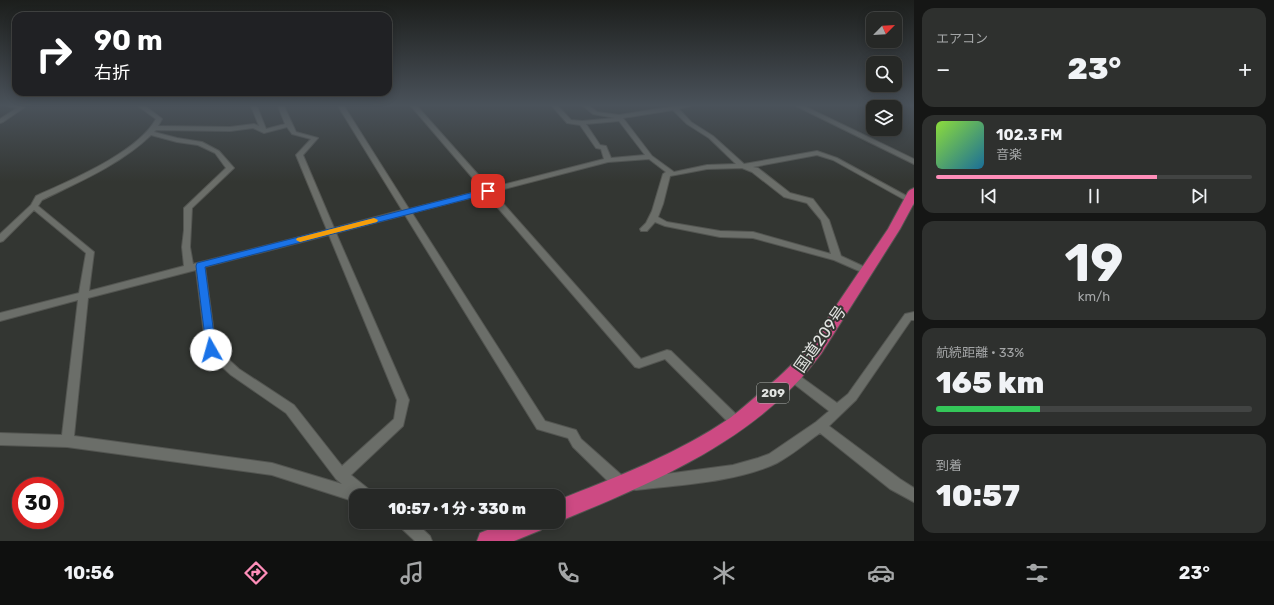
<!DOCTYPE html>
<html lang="ja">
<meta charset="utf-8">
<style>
:root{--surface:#262826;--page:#2e302e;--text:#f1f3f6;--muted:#a4a6a7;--line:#424443;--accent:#ff8eb9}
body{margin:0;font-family:Rubik,"Noto Sans JP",sans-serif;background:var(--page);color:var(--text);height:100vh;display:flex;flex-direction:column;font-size:15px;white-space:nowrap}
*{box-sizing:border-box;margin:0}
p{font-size:13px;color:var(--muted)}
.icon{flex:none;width:22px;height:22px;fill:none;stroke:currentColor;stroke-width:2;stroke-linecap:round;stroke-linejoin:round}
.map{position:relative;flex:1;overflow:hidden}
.details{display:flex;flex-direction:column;gap:8px;padding:8px;background:#151615;width:360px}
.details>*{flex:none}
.guide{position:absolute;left:12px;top:12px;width:380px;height:84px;border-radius:12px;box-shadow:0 2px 10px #0003,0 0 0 1px var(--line);background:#202124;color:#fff;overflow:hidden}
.needle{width:26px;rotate:66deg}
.buttons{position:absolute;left:866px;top:12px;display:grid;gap:8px}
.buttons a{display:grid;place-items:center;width:36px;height:36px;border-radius:8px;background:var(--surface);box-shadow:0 2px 10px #0003,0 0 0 1px var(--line);font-size:20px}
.speed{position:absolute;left:12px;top:477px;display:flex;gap:8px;font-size:20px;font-weight:700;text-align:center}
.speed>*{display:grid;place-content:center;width:52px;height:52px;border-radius:50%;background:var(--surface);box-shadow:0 2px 10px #0003,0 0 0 1px var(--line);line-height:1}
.speed .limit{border:6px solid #d22;background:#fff;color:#111}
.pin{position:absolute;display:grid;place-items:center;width:34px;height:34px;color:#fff;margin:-17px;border-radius:8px;box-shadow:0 2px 6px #0006}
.me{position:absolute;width:44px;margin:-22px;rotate:353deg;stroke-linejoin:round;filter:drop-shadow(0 0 3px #0008)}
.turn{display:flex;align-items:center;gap:14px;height:84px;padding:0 16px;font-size:18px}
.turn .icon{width:52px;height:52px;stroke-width:2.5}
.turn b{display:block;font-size:28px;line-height:34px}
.big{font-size:30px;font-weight:800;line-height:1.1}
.details .tile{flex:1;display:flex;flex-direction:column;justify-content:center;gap:6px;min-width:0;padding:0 14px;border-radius:12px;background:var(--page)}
.details .dial{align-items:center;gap:0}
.dial b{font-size:52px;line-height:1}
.song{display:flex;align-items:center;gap:12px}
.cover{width:48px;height:48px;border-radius:6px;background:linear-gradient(135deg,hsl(90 70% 55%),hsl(200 70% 35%))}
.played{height:4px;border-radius:2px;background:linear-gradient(90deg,var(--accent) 70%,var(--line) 70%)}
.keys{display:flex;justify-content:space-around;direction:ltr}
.heat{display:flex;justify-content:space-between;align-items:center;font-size:22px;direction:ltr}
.charge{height:6px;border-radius:3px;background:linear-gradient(90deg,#34c759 33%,var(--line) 0)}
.trip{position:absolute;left:349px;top:489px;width:216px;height:40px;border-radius:12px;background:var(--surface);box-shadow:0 2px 10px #0003,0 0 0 1px var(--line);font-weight:800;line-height:40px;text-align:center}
.tabs{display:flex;height:64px;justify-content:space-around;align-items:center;background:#0f100f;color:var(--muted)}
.tabs .icon{width:28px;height:28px}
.tabs .on{color:var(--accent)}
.tabs b{font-size:18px;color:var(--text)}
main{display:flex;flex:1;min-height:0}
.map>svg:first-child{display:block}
</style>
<main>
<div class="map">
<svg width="914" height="541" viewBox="0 0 914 541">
<rect width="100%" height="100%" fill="#333632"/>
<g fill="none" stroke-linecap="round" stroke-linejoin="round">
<!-- minor casing -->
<g stroke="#535551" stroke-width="2">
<path id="minor" d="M7,106l18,1 -22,15 -3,1v-4l17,-11z
M138,106h7l16,12 1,1 -4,7 72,1 24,-3 5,2 -8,-20h6l9,23 19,-5 -7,-18h6l12,26 22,6 -15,17 31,73 68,-18 -64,-104h6l65,103 74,-19 -72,-84h6l73,82 114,-29 -3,-10 -5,-1 -16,-23 -13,-2 -15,-17h6l13,14 11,1 33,-3 -22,-4 -10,-8h7l7,6 22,3 57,-9h14l-11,3 12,13 22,14 31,28 73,-13 20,7 77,42v5l-81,-45 -16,-5 -64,12 5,1 32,25 23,6 16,21 12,36 28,13 2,2 -5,3 -32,-14 -81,-22 -33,-1 -55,-11 -10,-4 -8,9h-6l-1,-2 6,-6 6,-12 11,-37 3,-2 -17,-13 -41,3 -115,30 148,167 26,-9 4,1 70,68 2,4 -2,4 -4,1 -4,-1 -68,-68 -26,9 -4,-1 -149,-173 -74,19 133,208 31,9 5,9 45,40 2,5 -2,5 -5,1 -5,-1 -43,-42 -5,-9 -31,-9 -132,-214 -69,18 73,167 -6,26 -52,49 20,16 2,5h-17v6l-84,-27 -205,-28 -67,-2v-12l62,2 16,-135 -78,21v-8l79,-20 7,-40 -52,-43 -31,31 -3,1v-8l31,-29 5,-9c35,-16 101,-43 120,-77zM673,110l14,14 22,14 27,26 -29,1 -33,7 -22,-16 -29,-38zM619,121l26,34 -34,3 -5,-12 -6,-1 -14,-21zM287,127l5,7 19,5 -15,16 31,75 -134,34 -3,-17 2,-39 42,-40 -15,-17 -17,-9 -25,-4 -23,-6 2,-2 74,1 23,-3 11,5zM151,135l26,7 21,3 17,8 11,15 -42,40v22l-2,17 2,19 -95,25 5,-39 -56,-46 4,-6c37,-18 79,-36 109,-65zM742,168l10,4 32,25 23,6 14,17 10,34 -78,-22 -33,-1 -53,-9 -9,-5 5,-13 7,-28 37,-7zM329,235l68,165 -3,19 -52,47 -48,-61 -55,-36 -23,-21 -11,-81zM196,270l10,80 1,3 24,22 55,38 50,66 6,5 -70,-21 -198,-27 14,-138z
M796,106h8l110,53v5z
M914,312v8h-3l-55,80 -27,26 71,53 14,9v14l-24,-13 -70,-56c-14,10 -28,22 -43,30 -39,19 -98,22 -141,27l-5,-1 -2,-5 2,-5 5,-1 97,-13 25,-7 11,-4 47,-32 13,-11 -40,-31 -2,-3 2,-3 4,-2 4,2 40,29 11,-9 57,-80z
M398,522h17l15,14 2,5h-17l-15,-14z"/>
</g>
<!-- highway casing -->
<g stroke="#535551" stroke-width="2">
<path id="highway" d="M914,188v15l-14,26 -79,125c-64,86 -167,128 -263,168v-22c59,-23 119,-46 172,-82 11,-8 20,-17 30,-25 21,-17 40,-35 55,-56l73,-108 20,-37 2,-2z
M507,522h37l-3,8 -27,11h-37l3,-8z"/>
</g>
<!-- minor -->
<use href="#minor" fill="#6b6e69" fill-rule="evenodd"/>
<!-- highway -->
<use href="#highway" fill="#cd4a83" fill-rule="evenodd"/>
</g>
<!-- sky -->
<linearGradient id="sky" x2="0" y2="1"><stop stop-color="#1c1e1c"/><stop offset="0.58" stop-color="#4a525a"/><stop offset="1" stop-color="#4a525a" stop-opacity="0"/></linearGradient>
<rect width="914" height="182" fill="url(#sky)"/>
<!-- route -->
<path fill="#1a73e8" stroke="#114b97" d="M486,189h5l1,2 -1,2 -286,74 11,83 -2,3 -3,1 -4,-1 -11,-87 1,-3z"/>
<!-- slow -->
<path fill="#f59e0b" d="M374,218l4,2 -1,2 -77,20 -4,-2 1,-2z"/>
<g text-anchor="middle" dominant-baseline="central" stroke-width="4" stroke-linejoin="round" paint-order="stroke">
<!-- shield labels -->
<rect fill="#333632" stroke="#aeb0ad" stroke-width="1" x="757" y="383" width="32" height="20" rx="3"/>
<g font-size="12" font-weight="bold" fill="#e3e5e2">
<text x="773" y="393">209</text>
</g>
<!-- near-street labels -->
<g font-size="16" fill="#e3e5e2" stroke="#333632">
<text transform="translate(820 339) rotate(-55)">国道209号</text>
</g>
</g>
</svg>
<div class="buttons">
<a><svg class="needle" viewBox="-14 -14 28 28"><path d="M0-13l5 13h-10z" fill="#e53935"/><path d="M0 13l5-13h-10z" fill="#a4a6a7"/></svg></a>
<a><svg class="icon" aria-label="search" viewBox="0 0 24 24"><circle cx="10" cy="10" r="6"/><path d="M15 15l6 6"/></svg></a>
<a><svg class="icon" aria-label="layers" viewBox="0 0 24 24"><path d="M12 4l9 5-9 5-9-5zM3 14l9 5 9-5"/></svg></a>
</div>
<div class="speed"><div class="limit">30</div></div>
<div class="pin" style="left:488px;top:191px;background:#d93025"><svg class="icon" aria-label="arrive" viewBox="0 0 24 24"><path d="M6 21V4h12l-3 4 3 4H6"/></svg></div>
<svg class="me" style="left:211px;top:350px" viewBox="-20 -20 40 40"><circle r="19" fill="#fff"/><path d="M0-13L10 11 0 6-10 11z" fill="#1a73e8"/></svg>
<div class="trip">10:57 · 1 分 · 330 m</div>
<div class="guide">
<div class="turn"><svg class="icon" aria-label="right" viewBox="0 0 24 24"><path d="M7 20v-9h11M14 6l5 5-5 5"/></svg><div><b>90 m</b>右折</div></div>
</div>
</div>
<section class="details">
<div class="tile"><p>エアコン</p>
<div class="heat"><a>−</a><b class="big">23°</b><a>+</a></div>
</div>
<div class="tile">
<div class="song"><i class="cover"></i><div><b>102.3 FM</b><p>音楽</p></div></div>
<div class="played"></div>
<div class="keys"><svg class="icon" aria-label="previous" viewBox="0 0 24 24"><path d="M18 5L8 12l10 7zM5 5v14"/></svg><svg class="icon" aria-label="pause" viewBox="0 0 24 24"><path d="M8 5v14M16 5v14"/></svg><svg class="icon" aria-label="next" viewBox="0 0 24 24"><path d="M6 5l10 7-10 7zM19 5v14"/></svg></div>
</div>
<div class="tile dial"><b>19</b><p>km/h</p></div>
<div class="tile"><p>航続距離 · 33%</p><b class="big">165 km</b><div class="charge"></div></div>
<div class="tile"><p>到着</p><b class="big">10:57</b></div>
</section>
</main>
<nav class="tabs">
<b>10:56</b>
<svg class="icon on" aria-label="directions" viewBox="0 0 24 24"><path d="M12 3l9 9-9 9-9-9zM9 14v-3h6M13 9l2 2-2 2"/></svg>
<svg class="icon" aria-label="music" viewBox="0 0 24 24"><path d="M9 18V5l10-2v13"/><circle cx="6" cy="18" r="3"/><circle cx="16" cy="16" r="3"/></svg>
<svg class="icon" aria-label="phone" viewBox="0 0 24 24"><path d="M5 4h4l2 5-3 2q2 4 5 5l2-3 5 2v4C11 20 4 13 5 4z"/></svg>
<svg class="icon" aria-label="climate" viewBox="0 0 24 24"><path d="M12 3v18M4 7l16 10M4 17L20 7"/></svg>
<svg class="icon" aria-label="car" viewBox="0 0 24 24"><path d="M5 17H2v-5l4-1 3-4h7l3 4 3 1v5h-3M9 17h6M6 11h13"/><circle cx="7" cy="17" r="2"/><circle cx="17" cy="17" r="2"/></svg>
<svg class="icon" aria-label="filters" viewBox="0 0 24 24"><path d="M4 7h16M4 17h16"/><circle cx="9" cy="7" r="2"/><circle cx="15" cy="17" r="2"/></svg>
<b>23°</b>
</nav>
